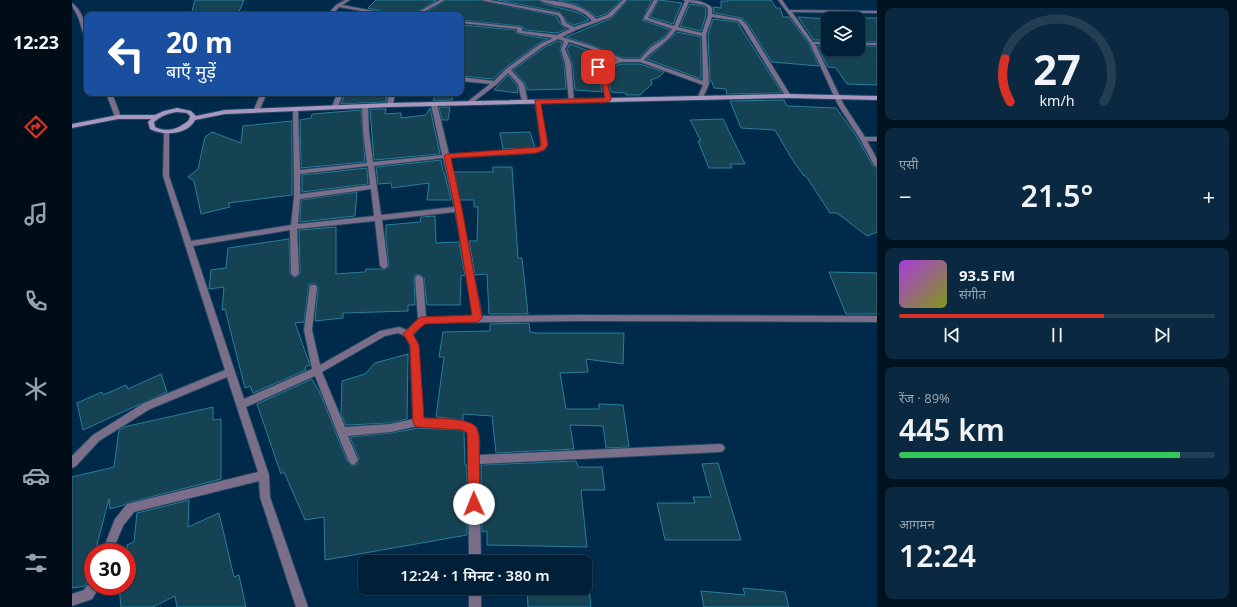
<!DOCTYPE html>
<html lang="hi">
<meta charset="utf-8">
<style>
:root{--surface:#002037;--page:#0a283f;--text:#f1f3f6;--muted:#95a3ad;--line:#223e52;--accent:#d93025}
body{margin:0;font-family:"Noto Sans","Noto Sans Devanagari",sans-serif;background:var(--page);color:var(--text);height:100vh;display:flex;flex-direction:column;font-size:15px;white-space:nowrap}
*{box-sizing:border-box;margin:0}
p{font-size:13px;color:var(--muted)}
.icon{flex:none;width:22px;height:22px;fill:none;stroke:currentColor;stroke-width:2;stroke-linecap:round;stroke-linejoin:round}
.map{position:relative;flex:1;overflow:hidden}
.sheet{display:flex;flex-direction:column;gap:8px;padding:8px;background:#00121e;width:360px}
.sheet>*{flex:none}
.hud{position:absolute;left:12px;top:12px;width:380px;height:84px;border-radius:8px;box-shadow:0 1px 3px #0004,0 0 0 1px var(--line);background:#1a4fa0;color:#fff;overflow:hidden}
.controls{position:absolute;left:749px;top:12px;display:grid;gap:8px}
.controls a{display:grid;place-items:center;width:44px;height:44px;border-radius:8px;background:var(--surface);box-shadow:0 1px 3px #0004,0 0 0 1px var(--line);font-size:20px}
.speed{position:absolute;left:12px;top:543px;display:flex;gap:8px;font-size:20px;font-weight:700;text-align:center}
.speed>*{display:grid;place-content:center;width:52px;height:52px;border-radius:50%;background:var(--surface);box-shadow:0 1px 3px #0004,0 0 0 1px var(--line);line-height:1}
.speed .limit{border:6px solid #d22;background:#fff;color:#111}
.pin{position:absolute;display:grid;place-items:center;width:34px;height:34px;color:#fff;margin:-17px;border-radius:8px;box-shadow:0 2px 6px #0006}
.me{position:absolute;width:44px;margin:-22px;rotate:359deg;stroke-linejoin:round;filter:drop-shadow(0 0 3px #0008)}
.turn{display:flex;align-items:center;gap:14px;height:84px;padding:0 16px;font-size:18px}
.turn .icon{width:52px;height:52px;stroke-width:2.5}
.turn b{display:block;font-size:28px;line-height:34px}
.big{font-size:30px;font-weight:600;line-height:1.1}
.sheet .card{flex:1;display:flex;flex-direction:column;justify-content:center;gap:6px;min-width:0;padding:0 14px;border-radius:8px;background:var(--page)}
.sheet .dial{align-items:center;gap:0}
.dial svg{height:104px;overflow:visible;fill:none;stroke:var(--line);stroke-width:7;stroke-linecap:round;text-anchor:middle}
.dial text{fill:var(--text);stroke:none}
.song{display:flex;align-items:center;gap:12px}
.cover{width:48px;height:48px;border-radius:6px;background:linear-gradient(135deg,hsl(280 70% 55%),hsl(70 70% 35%))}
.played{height:4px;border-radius:2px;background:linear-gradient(90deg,var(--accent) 65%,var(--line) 65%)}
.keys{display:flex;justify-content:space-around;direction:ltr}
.heat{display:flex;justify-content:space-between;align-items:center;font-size:22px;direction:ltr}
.charge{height:6px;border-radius:3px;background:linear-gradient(90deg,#34c759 89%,var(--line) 0)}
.trip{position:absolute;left:286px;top:555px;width:234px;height:40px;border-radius:8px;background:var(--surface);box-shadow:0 1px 3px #0004,0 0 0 1px var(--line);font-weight:600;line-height:40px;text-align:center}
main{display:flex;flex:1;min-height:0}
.tab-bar{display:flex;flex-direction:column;width:72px;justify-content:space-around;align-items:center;background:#000d16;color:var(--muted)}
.tab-bar .icon{width:28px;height:28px}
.tab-bar .active{color:var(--accent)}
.tab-bar b{font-size:18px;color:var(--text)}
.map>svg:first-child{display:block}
</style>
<main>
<nav class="tab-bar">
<b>12:23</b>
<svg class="icon active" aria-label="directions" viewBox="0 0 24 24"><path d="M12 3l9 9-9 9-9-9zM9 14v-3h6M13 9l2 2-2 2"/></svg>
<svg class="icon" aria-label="music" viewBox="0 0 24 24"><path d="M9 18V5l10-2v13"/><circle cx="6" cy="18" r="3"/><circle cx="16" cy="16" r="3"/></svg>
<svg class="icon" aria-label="phone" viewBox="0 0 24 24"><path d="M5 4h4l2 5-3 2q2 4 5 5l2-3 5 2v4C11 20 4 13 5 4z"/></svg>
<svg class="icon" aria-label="climate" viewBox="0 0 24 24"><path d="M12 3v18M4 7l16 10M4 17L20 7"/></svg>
<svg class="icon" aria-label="car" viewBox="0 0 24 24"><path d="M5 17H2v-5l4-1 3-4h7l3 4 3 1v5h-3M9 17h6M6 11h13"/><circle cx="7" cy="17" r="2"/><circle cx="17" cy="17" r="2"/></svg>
<svg class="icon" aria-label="filters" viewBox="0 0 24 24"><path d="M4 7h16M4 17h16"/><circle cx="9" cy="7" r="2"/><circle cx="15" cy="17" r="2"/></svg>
</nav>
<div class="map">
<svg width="805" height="607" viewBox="0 0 805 607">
<rect width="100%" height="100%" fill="#002a49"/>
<!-- building -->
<path fill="#164353" stroke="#277f9d" d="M123,0h49l-6,14 -47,1z
M304,0h61l-25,15h-16l-28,-7z
M374,0h33l77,16 5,9 6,4 -10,4 -33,-3 -1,-3 -3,-1 -59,-6v-5h-40z
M425,0h41l7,4 35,9 9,7 -15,5 -7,-3 -7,-10z
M486,0h63l-15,14 -10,3 -4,-4 -14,-8z
M556,0h24l-10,20 28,10 -6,7 -14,9 -11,12h-16l-31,-13 -26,-8 46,-19z
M587,0l23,3 -9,21 -23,-7z
M656,0h43l5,8h4l3,9h6l20,27 10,22 -47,-4 -24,-38 -6,-6 -28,-5 -1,-6 8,1v-7h7z
M618,4l13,2 3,3v6l-5,16 -21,-5z
M726,17l30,2v21h-14z
M786,18h19v24h-19z
M641,19l24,3 45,71 -55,1 -1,-5 -12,-1 -2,-6 -2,-1 -2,-46z
M389,25l55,5v3l3,1 29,5 -9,4 -34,25 -12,11 -32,-3z
M605,32l24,5v42l-54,-20z
M486,41l4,1 -2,7 4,14 2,26 -39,1 -2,-7 -12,-13 32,-23z
M498,44l43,16 -19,6 6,14 2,12 -27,-2 -3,-27 -5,-14z
M745,46h11v3l30,1v-4h19v39l-30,-1 -11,-16 -8,-1z
M550,64h18l24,8 -5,5 -8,3 1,4 -12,11h-14v-2l-15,-1 -3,-13 -5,-10z
M436,75l9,10 1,8 -24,-3z
M273,93h42l-1,9 -45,2z
M364,93h17l-1,7 -19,1z
M712,100l3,6 49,2 19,26 18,32 4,2v64l-10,4 -30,-23h-7l-24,-37h-2l-12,-17 -17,-29 -34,-2 -11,-27z
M367,107h11l-2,13h-6z
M358,108l10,46 -66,6 -4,-51h16l-1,5 16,-1v5l25,-3z
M289,110l4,52 -64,6 -1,-48 11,-2 1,-4z
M651,119l22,45h-15l2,4h-23l-11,-27h3l-11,-21z
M220,121v74l-64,8 2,4 -29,7 -7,-33 -6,-4 10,-8 7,-32 7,-5 29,11 2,-17z
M458,132l5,16 -32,1 -3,-16z
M369,160l2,11 1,1 7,28h-24l2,-17 -37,5 -1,-5 -13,1 -2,-17z
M421,167h19l6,91h4l6,56h-39l-2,-40 -12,1 -6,-34h8l1,-34h-4v-7h-14l-6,-28h39z
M295,168l1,16 -66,8v-17z
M285,192l-2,24 -55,6 1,-22z
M363,216l1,27 23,-1 6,33 -4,1 -1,29h-33l-3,-27 -5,-4 -4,1 -1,3 1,27h-7v6l-65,2v5l-28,3 3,-34 -2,-3h-7l-5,38 -9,1 15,42 -5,2 1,3 -53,23 -3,-7 -5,2 -20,-79 -3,1 2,-23 -15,2 2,-19 15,-2 2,-20 61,-9 1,35 5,4 5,-4 -1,-44 37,-3v47l29,-2 1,-3h16l2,1 5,-4 -3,-26v-15l34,-3 1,-5z
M757,272l48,1v41h-31z
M457,323l1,9 7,1h87l-1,31 -37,-5 2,13 -28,1 6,36h33v-5l24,1 6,42 -23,1 -3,-22 -33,-1 4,24 -78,4 -4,-37 -29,-2v6l-27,-3 8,-60h-5l4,-25 47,-1v-7z
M336,354l-1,65 -16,4 -45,2 -5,-11 1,-33 23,-7 10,-11z
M89,374l6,18 -84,38 -6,-27 25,-11 1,3 23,-10 2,4z
M240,379l9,16 26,66 5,5 5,-2 2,-5 -9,-22 41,-4 27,-5 44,2 2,2 1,33h2v70l-142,25 -1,-43 -19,3 -21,-48 -3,2 -24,-70z
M141,407v13l8,-1v60l-94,24 -3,2 -14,4 -1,-10 -14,53h-2v7l-7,25 -1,2 -13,2v-111l42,-10 5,-37 5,-3z
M504,461l2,6h24l3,23h-24l6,57 -100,-2v-14l-5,1 -1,-67z
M646,463l23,77h-76l-8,-37h38l-2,-6h18l-9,-33z
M117,500l-1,27 31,-14 15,64 5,-2 7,32h-69l-2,-11 -22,11h-32l-2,-21h8v-41l7,-3 3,-29z
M455,588h62l2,19h-63z
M671,588l42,4 4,15h-85l-3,-16 44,4z"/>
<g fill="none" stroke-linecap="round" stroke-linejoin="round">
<!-- street casing -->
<g stroke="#204765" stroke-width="2">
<path id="street" d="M273,0h5l-8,5 53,10h-10l-46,-8 -7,8h-5l9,-10z
M368,0h5l-27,15h-5z
M408,0h9l71,13 4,5 2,5 8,4 18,-6c-13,-17 -36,-12 -53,-21 18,0 45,4 57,19l11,-4 16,-15h4l-16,17 -35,13 -14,7 30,9 31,13h17l11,-12 14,-9 7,-9 -29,-10 11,-19h4l-10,18 26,8 11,-25 -2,-1c10,0 21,0 29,8v6l29,5 6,6 44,71 -5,1 -43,-70 -5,-6 -26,-4 -6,18 3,49 -7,16 -5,-1 6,-14 -63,-23h-18l-21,6 6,11 4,21 -5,1 -5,-22 -6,-12 22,-7 -29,-12 -19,-6 -4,7 6,14 3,38 -5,1 -4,-39 -4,-14 3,-8 -6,-2 -14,7 -33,24 13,14 4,18 -1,1 -5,-1 -4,-18 -10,-11 -11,11 -26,20h-4v-2l23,-18 -29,-3v-4l33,4 12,-12 34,-25 13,-6 -34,-5 -2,-1v-3l-56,-6v-2l59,6 2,1v3l35,4 13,-6 -8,-4 -2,-7 -3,-3zM617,2l15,3 4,3v7l-6,18 -24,-6zM604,30l26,6 1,45 -59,-21c11,-12 23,-17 32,-30z
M706,0h4l7,10 88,1v2l-85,-1 21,30h15v2h-13l29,61 21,32h12v4h-10l10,18v8l-3,-2 -14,-26 -22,-34 -28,-62z
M0,3c10,7 15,23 15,34h-2c-4,-7 -4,-15 -8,-22 -2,-5 -5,-7 -5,-12z
M786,43h19v2h-19z
M34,93h6l9,24 -1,1 -5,-1z
M189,93h6l-8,18 -5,1 -1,-1z
M265,93h6l-5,14 -3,2 -3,-2z
M317,93h6l-2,12 -3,2 -3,-2z
M463,101l5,1 7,43 -3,5 -9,3 -86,5 12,51 21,107 95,-1 300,1v6l-300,-1 -153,2 -11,12 5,10 4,73c13,1 45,-1 53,9 6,7 4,20 4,28l241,-11 3,1 2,3 -2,3 -3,1 -241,12 2,98h-12l-1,-129 -6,-4 -44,-3 -27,6 -43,4 10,24 -2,3 -3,2 -3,-2 -2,-3 -33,-84 -69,31 23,68 1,22 38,110h-12l-36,-110 -1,-16 -125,31 -11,14 -11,26h-10l13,-33 12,-15 131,-32 -31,-95 -77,32 -51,32 -23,25 -4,2v-12l21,-21 51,-32 81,-33 -62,-194 1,-45 2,-1 3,2v44l22,65 100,-16 3,-28 -1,-89 5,1 2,61 67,-7 -4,-31 -1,-26 3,-2 3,2 1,26 4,30 69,-7 -11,-51 3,-2 3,2 12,50 86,-5 5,-1 1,-3zM371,158l11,49 -73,8 -7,-49zM296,166l2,19 -70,9v-20zM299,189l3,27 -76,8 2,-25zM383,212l19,104 -48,1 -3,-39 -4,-3 -3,1 -1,2 3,41 -11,11 -8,-3 -19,4 -60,34 -8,-35 5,-43 -1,-2h-6l-6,45 8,39 -68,30 -51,-153 97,-16 1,44 4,3 4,-3 -2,-45 78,-8 5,45 4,3 4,-3 -6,-46zM326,333l7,3 5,9 3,74 -22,5 -46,3 -23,-55 63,-36z
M21,581v5h7l-8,13 -20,7v-12l12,-4 6,-8z
M397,588h12v19h-12z"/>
</g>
<!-- secondary casing -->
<g stroke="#204765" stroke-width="2">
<path id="secondary" d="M716,94l89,2v4l-89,-2 -398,9 -165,7 -30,6c-7,15 -32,16 -45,9l-2,-7 3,-3h-33l-46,9v-4l46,-9h37l9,-4 13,-3 14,3 5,5 29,-6 165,-7zM105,112l10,1 3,3 -1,4c-10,9 -22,13 -34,7l-1,-5c7,-6 14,-9 23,-10z"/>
</g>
<!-- street -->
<use href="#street" fill="#7a6e88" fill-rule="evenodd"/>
<!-- secondary -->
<use href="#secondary" fill="#a996bf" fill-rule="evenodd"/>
</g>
<!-- route -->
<path fill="#d93025" stroke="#8d1f18" d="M524,66h4l7,13 4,21 -3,2 -67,2 7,41 -4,5 -8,3 -85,5 11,51 20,109 -4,4 -53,2 -12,10 6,11 5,73c12,1 43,-1 52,9 1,1 2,6 3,8l1,69 -2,4 -4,1 -4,-1 -2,-4 -1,-71 -5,-3 -44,-3 -3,-1 -2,-4 -3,-77 -7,-11 16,-16 3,-1 50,-2 -17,-106 -11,-53 3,-2 92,-7 2,-2 -6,-45 70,-2 -4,-19 -6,-12z"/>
</svg>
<div class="controls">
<a><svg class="icon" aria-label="layers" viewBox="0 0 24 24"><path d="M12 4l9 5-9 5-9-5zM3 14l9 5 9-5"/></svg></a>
</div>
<div class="speed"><div class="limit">30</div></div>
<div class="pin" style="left:526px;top:67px;background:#d93025"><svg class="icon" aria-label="arrive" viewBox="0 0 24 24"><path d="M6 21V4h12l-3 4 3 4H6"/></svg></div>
<svg class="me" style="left:402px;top:504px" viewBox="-20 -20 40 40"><circle r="19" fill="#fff"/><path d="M0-13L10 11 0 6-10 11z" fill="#d93025"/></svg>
<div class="trip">12:24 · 1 मिनट · 380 m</div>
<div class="hud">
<div class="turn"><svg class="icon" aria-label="left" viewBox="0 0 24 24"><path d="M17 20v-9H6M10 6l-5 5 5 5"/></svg><div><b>20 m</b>बाएँ मुड़ें</div></div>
</div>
</div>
<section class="sheet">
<div class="card dial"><svg viewBox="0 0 100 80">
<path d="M14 69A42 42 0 1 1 86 69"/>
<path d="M14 69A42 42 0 0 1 10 36" stroke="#d93025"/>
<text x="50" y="56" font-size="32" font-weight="700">27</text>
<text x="50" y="72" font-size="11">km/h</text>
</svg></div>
<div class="card"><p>एसी</p>
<div class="heat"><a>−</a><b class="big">21.5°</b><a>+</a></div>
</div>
<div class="card">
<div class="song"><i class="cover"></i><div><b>93.5 FM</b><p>संगीत</p></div></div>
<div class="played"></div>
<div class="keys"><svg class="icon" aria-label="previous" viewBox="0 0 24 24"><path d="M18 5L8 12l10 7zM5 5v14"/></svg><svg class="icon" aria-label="pause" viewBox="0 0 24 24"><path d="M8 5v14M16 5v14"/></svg><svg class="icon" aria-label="next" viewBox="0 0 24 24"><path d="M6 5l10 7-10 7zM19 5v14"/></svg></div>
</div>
<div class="card"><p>रेंज · 89%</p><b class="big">445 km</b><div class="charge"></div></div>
<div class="card"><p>आगमन</p><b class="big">12:24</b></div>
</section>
</main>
